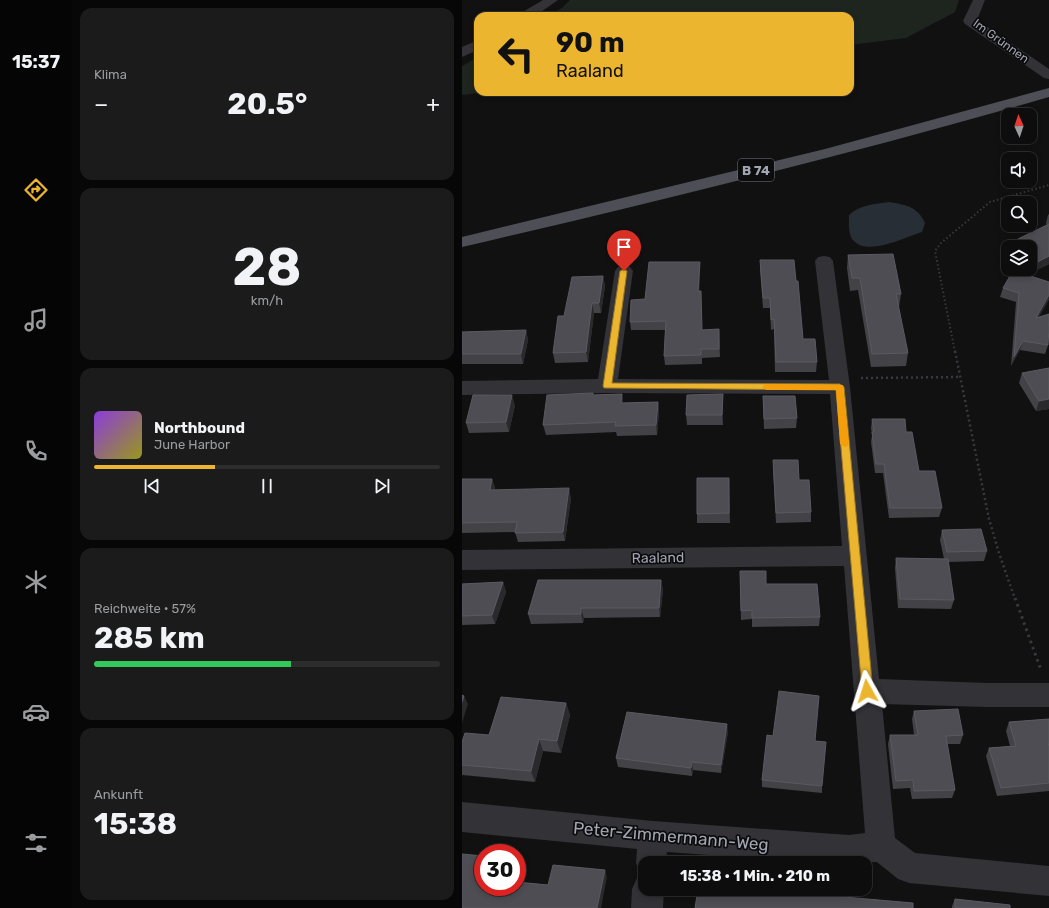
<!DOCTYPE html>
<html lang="de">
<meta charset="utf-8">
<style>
:root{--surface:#0d0d0e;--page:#1b1b1c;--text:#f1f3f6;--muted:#9a9c9e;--line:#2d2d2e;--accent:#ebb530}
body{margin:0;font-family:Rubik,sans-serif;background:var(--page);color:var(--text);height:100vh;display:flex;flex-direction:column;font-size:15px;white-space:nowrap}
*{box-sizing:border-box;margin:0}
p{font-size:13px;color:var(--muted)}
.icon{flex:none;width:22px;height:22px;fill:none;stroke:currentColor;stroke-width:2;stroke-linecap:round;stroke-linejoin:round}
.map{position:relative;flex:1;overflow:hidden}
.drawer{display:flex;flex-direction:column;gap:8px;padding:8px;background:#070708;width:390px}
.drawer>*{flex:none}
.hud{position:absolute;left:12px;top:12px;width:380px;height:84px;border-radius:12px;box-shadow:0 2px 6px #0003,0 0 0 1px var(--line);background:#ebb530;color:#111;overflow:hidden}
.needle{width:26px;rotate:357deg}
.buttons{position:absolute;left:539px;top:108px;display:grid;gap:8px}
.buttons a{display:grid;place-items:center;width:36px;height:36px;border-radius:8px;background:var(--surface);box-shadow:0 2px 6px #0003,0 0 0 1px var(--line);font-size:20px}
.speed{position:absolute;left:12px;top:844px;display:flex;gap:8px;font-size:20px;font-weight:700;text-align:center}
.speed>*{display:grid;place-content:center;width:52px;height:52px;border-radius:50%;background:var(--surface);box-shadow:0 2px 6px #0003,0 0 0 1px var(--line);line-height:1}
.speed .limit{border:6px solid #d22;background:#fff;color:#111}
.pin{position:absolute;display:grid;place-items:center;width:34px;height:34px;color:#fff;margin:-41px -17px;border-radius:50% 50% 50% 0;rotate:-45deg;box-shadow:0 0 4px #0007}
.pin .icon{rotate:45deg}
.me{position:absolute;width:44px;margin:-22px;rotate:354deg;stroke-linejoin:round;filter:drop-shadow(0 0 3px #0008)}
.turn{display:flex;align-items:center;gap:14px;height:84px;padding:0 16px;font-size:18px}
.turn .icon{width:52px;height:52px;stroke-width:2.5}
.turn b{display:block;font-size:28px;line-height:34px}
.big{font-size:30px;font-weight:700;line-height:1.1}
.drawer .widget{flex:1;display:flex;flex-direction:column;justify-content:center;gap:6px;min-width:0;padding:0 14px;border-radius:12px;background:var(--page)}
.drawer .dial{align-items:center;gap:0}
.dial b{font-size:52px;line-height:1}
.song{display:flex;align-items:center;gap:12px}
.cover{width:48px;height:48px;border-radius:6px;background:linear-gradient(135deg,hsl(270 70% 55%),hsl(60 70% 35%))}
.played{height:4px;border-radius:2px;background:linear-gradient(90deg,var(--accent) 35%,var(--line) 35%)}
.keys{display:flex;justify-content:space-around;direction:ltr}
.heat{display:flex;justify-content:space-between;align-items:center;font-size:22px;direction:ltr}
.charge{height:6px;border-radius:3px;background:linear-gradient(90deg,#34c759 57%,var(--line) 0)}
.trip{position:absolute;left:176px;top:856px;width:234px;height:40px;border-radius:12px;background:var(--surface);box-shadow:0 2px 6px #0003,0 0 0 1px var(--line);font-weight:700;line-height:40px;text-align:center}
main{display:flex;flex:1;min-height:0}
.menu{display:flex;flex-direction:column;width:72px;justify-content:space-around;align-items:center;background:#050506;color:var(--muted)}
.menu .icon{width:28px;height:28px}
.menu .current{color:var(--accent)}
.menu b{font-size:18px;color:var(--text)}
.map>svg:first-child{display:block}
</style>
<main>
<nav class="menu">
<b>15:37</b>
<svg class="icon current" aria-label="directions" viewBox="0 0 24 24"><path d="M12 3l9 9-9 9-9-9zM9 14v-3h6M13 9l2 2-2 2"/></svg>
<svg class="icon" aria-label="music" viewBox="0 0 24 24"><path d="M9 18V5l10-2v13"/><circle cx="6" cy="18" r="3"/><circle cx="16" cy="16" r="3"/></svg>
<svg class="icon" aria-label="phone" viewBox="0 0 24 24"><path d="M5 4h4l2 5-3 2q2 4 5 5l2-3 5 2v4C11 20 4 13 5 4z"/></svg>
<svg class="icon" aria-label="climate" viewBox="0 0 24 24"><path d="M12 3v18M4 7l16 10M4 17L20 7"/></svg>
<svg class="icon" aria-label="car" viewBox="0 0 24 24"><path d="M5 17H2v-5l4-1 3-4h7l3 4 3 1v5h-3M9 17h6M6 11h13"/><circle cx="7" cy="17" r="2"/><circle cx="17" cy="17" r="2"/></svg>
<svg class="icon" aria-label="filters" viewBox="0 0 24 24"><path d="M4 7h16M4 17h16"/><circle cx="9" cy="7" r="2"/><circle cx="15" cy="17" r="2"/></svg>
</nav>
<section class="drawer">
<div class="widget"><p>Klima</p>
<div class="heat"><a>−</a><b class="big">20.5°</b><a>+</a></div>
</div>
<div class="widget dial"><b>28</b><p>km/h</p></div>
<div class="widget">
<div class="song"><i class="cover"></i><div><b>Northbound</b><p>June Harbor</p></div></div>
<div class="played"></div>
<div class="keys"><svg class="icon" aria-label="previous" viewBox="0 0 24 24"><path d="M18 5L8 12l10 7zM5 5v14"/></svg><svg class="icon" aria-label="pause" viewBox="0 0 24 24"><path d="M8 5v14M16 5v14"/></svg><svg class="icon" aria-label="next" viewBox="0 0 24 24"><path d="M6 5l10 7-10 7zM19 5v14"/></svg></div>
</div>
<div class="widget"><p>Reichweite · 57%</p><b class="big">285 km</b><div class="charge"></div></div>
<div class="widget"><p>Ankunft</p><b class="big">15:38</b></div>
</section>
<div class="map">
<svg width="587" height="908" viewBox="0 0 587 908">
<rect width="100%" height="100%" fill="#111112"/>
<!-- green -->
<path fill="#1d251e" d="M108,0h389l-4,12 -49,26 -56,7v-29h-302l14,-8z
M16,57v35h10l-26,3v-29z"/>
<!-- water -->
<path fill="#282e35" d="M427,202c17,3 28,4 36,21l-3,9c-17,5 -55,25 -69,8 -5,-6 -4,-17 -4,-25 10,-10 26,-11 40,-13z"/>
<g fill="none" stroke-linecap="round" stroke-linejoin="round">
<!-- path-far2 -->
<path stroke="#38393e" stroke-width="2" stroke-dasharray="1.5 2.5" stroke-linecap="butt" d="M493,352l-20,-101 6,-8 49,-41 59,-17"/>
<!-- path-far1 -->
<path stroke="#38393e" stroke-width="2.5" stroke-dasharray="2 3" stroke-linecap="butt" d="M493,351l34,168 10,34 16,46
M399,378l100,-1"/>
<!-- path -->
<path stroke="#38393e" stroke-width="3" stroke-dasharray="2.5 4" stroke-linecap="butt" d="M553,598l26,72"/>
<!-- minor -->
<path fill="#323237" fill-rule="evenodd" d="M81,0h15l-23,16h-15l1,-3z
M511,0h12l-8,20 72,49v10l-5,-1 -79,-54 -2,-3z
M16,40v10l-16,7v-10z
M362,256l6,1 3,4 17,126 29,292 108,4h62v24h-62l-105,-3 13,134 20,15 134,13v30l-140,-13 -11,-4 -21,-17 -57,1 -153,-11 -1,11h-21v26h19l-1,19h-32l1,-19 5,-11 7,-3 -4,-1 -4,-11 1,-14 -175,-17v-30l191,19 196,14 16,-2 -21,-267 -382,4v-20l380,-4 -12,-152 -223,-1 -145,2v-14l136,-2 17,-108 3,-4 6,-2 6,2 3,4 -15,108 211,1 -14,-119 3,-4z"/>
<!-- major -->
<path fill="#4e4f56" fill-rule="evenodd" d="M587,88v9c-194,56 -390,104 -587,150v-10l363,-88z"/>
</g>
<!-- wall -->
<path fill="#424247" d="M587,214v50l-22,11 12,42 9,28 -3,9 -25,-4 -9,16 5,-64 -16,-5 3,-9 27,-41h-14l2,-8 29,-14 -1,-2 2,-8z
M386,255l53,39 -2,13h-1l10,46 -2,13 -35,1 -13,-77 -8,1 -3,-23z
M298,260l43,79 14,23 -1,10h-41l-1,-43 -3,1 -1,-22h-7l-3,-38z
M238,262v9l-1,20 3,39 17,-1 1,28 -18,1v6l-37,1 -1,-9 1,-26h-34l-1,-8 15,-23z
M141,276l2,10 -4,27h-7l-6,49 -33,1 -2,-10z
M64,330l2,10 -5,24h-61v-32z
M560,373l27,36 -13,2 -17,-28z
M160,394l1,9 35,-1 1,10 -2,23 -40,1 -1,-4 -70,3 -3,-10 50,-30z
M261,394v31h-36l-1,-10z
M301,396l34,22 -1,10 -32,1z
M53,405l-6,27 -40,1 -3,-10z
M410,419l34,13 13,39 23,37 -3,9 -50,1 -6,-45h-8l-4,-31 1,-7 -1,-7z
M311,460l26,20 12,32v10l-35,1 -3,-53z
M267,478l1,45h-33v-9z
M0,479h30l3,9v2l76,8 -6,43 -47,1 -3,-10 -53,1z
M480,530l45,21 -3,10 -36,1 6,38 -3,9 -53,-1 -3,-40 1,-10 48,1 -4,-19z
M278,571l26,13 54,33 -1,9 -67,1v-8l-11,1z
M199,580l2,10 -3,27 -76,1 -1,5 -52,1 -3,-10z
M41,582l3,10 -11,32 -33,1v-41z
M104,703l4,12 -9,38 -18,-2 -8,31 -73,-7v-33l27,-7z
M452,711l49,24 -3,9h-13l8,46 -3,8 -40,1 -2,-11 -17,1 -5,-45 2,-9h24l-2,-16z
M587,719v72l-52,5 -11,-40 3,-8 21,-2 -4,-15 3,-9z
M266,732l-7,41 -28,-3 -1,6 -74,-9 -2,-9z
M353,741l7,45v7l-60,-6v-7z
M493,899l55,9h-58v-2z"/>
<!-- shaded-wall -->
<path fill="#2a2a2d" d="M587,256v8l-34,17 3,-9 5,-3h7v-3z
M238,262v9l-1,29 -1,-9z
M141,276l2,10 -4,27 -2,-10z
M587,295v5l-16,27 3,-9z
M130,303l2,10 -6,49 -2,-10z
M64,330l2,10 -5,24 -2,-10z
M561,341l-3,9 -9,16 3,-9z
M160,394l1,10 -2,-1z
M261,394v31l-1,-10z
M50,395l3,10 -6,27 -3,-10z
M587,399v10l-13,2 3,-10z
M196,402l1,10 -2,23 -1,-10z
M30,479l3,9 -2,12 -3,-10z
M107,488l2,10 -6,43 -2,-9z
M199,580l2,10 -3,27 -1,-9z
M41,582l3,10 -11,32 -3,-9z
M119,608l3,10 -1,5 -2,-9z
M2,696l4,8 -6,19v-21z
M104,703l4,12 -9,38 -4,-12z
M265,724l1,8 -7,41v-8z
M77,739l4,12 -8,31 -4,-11z
M230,762l1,8 -1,6 -1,-8z
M143,870l2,7 -6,31h-4z"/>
<!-- building -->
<path fill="#4d4d53" stroke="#5a5b62" d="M587,224v32l-19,10v-19h-2l1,-1 -11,-7z
M431,254l8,40h-5l12,59 -36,1 -12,-76h-8l-4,-23z
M298,260h34l2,21h2l5,58h12l2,23h-41l-2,-43 -3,1 -1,-22h-7z
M187,262h51l-2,29h3l1,39 17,-1v20h-18v6l-37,1 2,-35 -36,1 1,-22 14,-1z
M552,269h9l-5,3 31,10v13l-13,23 13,-4v13l-1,18 -25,-4 -9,16 5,-64 -16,-5z
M141,276l-4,27h-7l-6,49 -33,1 5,-37h6l8,-39z
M64,330l-5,24h-59v-22z
M587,368v31l-10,2 -17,-28z
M131,393v2l29,-1 -1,9 37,-1 -2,23 -41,1 1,-4 -73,3 4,-30z
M261,394l-1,21h-36l1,-20z
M11,395h39l-6,27 -40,1z
M301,396h32l2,22 -33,1z
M410,419h33l1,13h6l7,39h16l7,37h-52l-6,-44h-8l-4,-32h2z
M311,460h25l1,20h10l2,32 -35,1z
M235,478h32v35l-32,1z
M0,479h30l-2,11 79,-2 -6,44 -48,1 2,-11 -55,1z
M519,529l6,22 -40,1 -5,-22z
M434,558l52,1 6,41 -54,-1z
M278,571h26v13h51l3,33 -68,1v-8l-11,1z
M76,580h123l-2,28h-78v6h-53z
M41,582l-11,33 -30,1v-32z
M317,691l40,5 -4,45 11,1 -4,44 -60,-6 5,-45 6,1z
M0,695l2,1 -2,6z
M39,697l65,6 -9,38 -18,-2 -8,32 -69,-6v-23l3,-9 24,2z
M496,709l5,26 -17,1 9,54 -41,1 -1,-11 -17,1 -6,-46h28l-4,-24z
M165,712l100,12 -6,41 -29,-3 -1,6 -75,-10z
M587,719v23h-1l1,5v36l-48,5 -12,-40 27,-2 -7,-24z
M0,854l21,2v31h34v-5l31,3 5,-20 52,5 -8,38h-135z
M236,889h66v1l149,13v5h-218z
M493,899l55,6v3h-55z"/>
<!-- route -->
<path fill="#ebb530" stroke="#99761f" d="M162,269l3,2 -15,112 228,1 4,3 29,304 -2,3 -4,2 -4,-2 -1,-3 -26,-301 -232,-2 -1,-2 17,-115z"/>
<!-- slow -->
<path fill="#f59e0b" d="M304,384l77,1 6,59 -1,2 -3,1 -5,-3 -4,-54h-70l-4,-3z"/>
<g text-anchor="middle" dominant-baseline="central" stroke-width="3.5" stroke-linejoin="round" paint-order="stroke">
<!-- far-street labels -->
<g font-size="12" fill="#a2a6b2" stroke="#0c0c0d">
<text transform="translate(539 41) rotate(36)">Im Grünnen</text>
</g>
<!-- shield labels -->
<rect fill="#0c0c0d" stroke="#757880" stroke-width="1" x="276" y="159" width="36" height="22" rx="3"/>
<g font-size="13" font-weight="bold" fill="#a2a6b2">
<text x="294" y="170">B 74</text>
</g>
<!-- street labels -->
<g font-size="14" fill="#a2a6b2" stroke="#0c0c0d">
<text transform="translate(196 558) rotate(-1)">Raaland</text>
</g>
<!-- near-street labels -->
<g font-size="17" fill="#a2a6b2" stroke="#0c0c0d">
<text transform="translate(209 836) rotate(5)">Peter-Zimmermann-Weg</text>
</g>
</g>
</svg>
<div class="buttons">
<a><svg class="needle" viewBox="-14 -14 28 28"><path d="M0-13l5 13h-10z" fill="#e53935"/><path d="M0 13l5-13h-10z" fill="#9a9c9e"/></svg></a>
<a><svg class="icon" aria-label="sound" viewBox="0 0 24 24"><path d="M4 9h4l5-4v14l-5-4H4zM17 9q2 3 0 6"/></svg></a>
<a><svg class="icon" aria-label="search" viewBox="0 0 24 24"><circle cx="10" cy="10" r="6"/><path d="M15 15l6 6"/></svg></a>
<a><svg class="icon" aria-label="layers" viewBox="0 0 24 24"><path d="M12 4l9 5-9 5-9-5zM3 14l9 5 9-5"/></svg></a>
</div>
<div class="speed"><div class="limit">30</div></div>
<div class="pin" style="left:162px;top:271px;background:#d93025"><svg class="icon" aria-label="arrive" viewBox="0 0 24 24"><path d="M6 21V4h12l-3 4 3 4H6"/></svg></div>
<svg class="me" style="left:405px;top:691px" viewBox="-20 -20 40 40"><path d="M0-17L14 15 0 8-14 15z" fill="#ebb530" stroke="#fff" stroke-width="4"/></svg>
<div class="trip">15:38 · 1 Min. · 210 m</div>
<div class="hud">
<div class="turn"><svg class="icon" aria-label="left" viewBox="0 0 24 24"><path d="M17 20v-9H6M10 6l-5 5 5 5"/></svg><div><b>90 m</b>Raaland</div></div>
</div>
</div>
</main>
